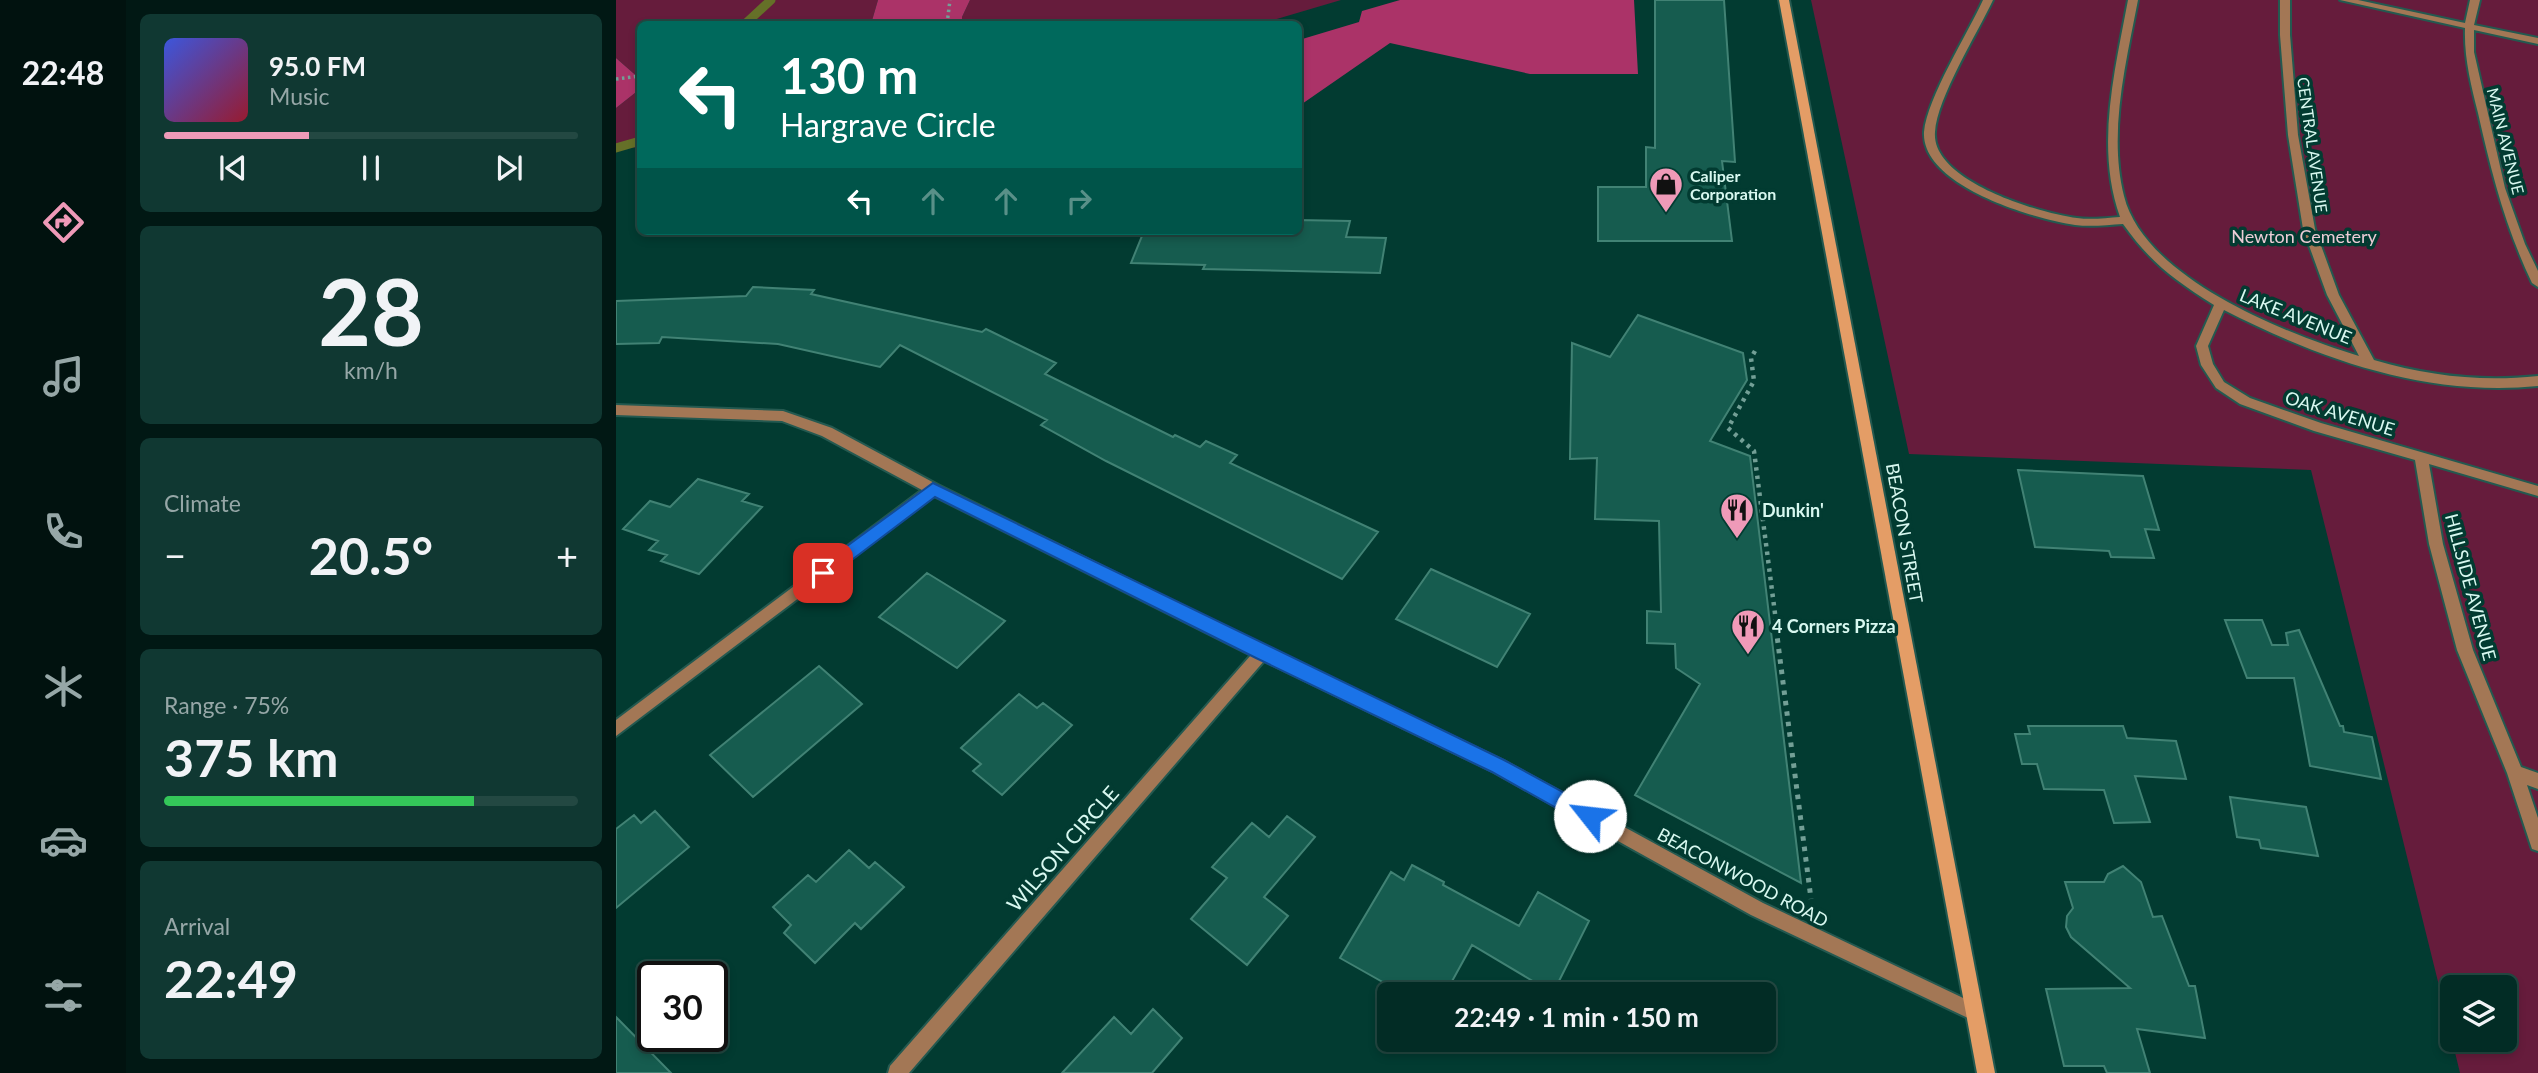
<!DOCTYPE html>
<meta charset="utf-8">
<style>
:root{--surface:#022c25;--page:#103832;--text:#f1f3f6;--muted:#96a7a7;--line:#234842;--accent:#ef9ab8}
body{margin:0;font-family:Lato,sans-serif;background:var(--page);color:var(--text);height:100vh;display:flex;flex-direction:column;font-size:26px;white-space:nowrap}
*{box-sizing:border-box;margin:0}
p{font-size:23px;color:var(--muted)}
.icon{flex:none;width:38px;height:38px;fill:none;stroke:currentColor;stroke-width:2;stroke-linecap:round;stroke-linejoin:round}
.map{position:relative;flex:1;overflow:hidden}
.sheet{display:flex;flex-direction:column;gap:14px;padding:14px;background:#011814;width:490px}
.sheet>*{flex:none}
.top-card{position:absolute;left:21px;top:21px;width:665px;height:214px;border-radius:10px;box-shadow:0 4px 10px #0003,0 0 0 2px var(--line);background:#00695c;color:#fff;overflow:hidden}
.buttons{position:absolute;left:1824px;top:975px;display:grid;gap:14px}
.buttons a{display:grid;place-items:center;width:77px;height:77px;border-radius:10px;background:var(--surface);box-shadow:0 4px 10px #0003,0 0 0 2px var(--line);font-size:35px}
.speed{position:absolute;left:21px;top:961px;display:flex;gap:14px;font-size:35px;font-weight:700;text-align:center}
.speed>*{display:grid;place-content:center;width:91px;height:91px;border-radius:50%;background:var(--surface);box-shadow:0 4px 10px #0003,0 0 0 2px var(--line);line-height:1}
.speed .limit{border:4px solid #111;border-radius:10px;background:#fff;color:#111}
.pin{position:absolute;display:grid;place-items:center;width:60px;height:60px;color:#fff;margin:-30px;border-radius:14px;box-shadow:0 4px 10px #0006}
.me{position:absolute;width:77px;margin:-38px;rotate:299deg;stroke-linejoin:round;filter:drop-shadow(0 0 5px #0008)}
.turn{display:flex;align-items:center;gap:24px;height:147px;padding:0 28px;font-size:32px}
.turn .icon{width:91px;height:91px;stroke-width:2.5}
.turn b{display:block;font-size:49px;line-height:60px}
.lanes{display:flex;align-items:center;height:66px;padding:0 28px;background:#0003;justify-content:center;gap:35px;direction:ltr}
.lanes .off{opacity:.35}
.big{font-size:52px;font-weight:700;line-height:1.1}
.sheet .widget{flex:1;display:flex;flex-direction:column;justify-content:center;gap:10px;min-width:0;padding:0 24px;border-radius:10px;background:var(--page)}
.sheet .dial{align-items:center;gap:0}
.dial b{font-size:91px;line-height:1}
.song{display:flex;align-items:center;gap:21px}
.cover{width:84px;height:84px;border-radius:10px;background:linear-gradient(135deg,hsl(230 70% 55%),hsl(350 70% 35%))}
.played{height:7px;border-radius:4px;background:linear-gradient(90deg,var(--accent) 35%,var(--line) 35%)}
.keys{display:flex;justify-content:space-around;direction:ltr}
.heat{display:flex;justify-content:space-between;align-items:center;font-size:38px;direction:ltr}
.charge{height:10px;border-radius:5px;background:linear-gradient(90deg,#34c759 75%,var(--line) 0)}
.trip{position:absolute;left:761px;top:982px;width:399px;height:70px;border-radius:10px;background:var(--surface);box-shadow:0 4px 10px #0003,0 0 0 2px var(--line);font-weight:700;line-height:70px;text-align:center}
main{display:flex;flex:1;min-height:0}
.dock{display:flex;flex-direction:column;width:126px;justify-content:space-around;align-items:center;background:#01120f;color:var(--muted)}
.dock .icon{width:49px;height:49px}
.dock .active{color:var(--accent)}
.dock b{font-size:32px;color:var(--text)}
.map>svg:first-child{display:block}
</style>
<main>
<nav class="dock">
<b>22:48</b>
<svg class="icon active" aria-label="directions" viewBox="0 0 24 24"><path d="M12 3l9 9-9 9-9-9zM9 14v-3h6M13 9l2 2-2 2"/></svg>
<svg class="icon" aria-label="music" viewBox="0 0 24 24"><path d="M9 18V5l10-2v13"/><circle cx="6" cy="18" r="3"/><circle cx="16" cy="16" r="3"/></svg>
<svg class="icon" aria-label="phone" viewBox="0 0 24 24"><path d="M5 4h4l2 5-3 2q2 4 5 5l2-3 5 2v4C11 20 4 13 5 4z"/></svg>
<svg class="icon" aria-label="climate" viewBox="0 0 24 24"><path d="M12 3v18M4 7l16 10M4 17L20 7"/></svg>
<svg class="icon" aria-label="car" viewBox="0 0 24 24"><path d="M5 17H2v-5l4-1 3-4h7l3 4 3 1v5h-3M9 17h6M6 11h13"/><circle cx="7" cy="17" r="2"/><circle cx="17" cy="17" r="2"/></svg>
<svg class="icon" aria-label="filters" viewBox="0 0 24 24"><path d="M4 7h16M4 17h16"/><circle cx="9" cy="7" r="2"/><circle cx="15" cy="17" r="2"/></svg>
</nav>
<section class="sheet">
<div class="widget">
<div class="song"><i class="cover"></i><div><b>95.0 FM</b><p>Music</p></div></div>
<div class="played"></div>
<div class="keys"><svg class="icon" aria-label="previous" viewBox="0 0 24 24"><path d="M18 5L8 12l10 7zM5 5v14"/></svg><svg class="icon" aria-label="pause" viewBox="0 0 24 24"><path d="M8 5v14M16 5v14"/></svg><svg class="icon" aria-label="next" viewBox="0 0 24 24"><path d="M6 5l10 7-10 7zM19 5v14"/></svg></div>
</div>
<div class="widget dial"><b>28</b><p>km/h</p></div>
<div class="widget"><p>Climate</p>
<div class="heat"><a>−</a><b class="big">20.5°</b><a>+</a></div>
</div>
<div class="widget"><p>Range · 75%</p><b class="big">375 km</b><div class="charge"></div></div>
<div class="widget"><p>Arrival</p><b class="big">22:49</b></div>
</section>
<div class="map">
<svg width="1922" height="1073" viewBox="0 0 1922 1073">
<rect width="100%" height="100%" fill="#023b31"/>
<!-- green -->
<path fill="#661c3c" d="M0,0h262l-7,24h-231v55l-24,-21z
M354,0h371l-81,24h-298v-7z
M1195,0h727v1073h-78l-8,-33h52v-53h-52v51l-141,-568 -402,-16z
M24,89v59l-24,-2v-38z"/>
<!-- forest -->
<path fill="#ab3368" d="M262,0h92l-8,17v7h-91z
M784,0h234l4,74h-108l-140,-31 -91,63v-66l60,-18 3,-11z
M0,58l24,21v10l-24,19z"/>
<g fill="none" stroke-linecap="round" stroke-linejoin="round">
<!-- stream -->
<path stroke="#657028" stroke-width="9" d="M129,24l26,-24
M0,148l24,-7"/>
</g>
<!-- building -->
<path fill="#165c4f" stroke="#418274" stroke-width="2" d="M1039,0h69l11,162 -13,-1 10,80h-134v-54h48v-40l9,1z
M682,220l52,1 -4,16 40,1 -6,35 -177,-4 2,-4 -74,-2 13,-32h154z
M137,287l61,3 -3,4 171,38 4,-3 70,34 -11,11 128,63 2,-2 25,12 6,-6 31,14 -7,8 148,69 -36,47 -236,-118 -65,-36 6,-5 -147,-75 -20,22 -102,-23 -116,-7 -3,6 -43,1v-43l130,-5z
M1022,315l105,38 4,27 -37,61 40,15 51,427 -166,-88 65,-111 -24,-16 -1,-24 -28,-1v-32l14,1 -2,-91 -64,-2 2,-61 -27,1 2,-116 38,14z
M1402,470l125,6 16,54 -14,-1 9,29 -43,-1 -2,-6 -74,-4z
M82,479l51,15 -7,7 20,6 -63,67 -38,-13 6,-6 -18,-5 9,-9 -35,-12 27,-28 20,6z
M815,569l99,45 -33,53 -101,-48z
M311,573l78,48 -48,47 -78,-51z
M1609,620h37l10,25h16l-2,-12 13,-3 41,96h3l1,6 28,5 9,42 -71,-13 -16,-88h-47z
M203,666l43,38 -109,93 -43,-42z
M403,694l18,14 6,-5 29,22 -70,70 -29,-24 8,-7 -20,-16z
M1412,726h95l4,12 49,3 10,38 -51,-3 15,46 -36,1 -10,-33 -60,-1 -7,-25h-15l-7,-30h15z
M1614,797l76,10 12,49 -57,-8 -2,-8 -22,-3z
M39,811l34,36 -73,61v-79l18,-14 7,8z
M671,816l28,21 -51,60 24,19 -41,49 -56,-46 36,-41 -15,-11 40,-44 17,14z
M233,850l20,18 6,-6 29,25 -43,42 -6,-6 -40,40 -31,-30 7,-8 -18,-18 35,-32 8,7z
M796,865l32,17 -1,3 76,41 19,-34 51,29 -36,72 -81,-48 -27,49h-41l-64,-36 51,-86 13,8z
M1507,866l18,16 12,35 9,-1 27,70h6l10,52 -68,-9 13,44h-43l-3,-7h-40l-18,-77 84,-1 -59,-51 -5,-10 1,-11 6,-8 -8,-26h39l4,-8z
M537,1009l29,29 -30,35h-90l52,-56 17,17z
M0,1017l55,56h-55z"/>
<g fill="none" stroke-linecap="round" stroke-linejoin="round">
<!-- lane casing -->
<g stroke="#245950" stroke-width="4">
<path id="lane" d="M1367,0h10c-16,34 -56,98 -58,132 -4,49 104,81 142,86 14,2 29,0 43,-1 -25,-70 -5,-147 8,-217h10c-12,63 -30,133 -14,196 20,82 162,138 235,160l-32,-61 -24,-66 -15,-94 -8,-100v-35h10v35l8,100 17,94 24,66 35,65c55,16 107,22 164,16v10c-111,11 -216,-26 -314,-76l-16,36 5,18 11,18 26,16 71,25 217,63v10l-109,-32 14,80 30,106 48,117 17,6v16l-11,-4 11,33v33l-6,-2 -2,-6 -23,-70 -50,-123 -28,-106 -14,-84 -101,-29 -74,-27 -24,-16 -15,-23 -5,-19 18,-41c-41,-26 -63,-42 -91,-81 -16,1 -32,3 -48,1 -41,-6 -154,-39 -151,-93 3,-34 44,-99 59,-132z
M1724,0h18l107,23 5,-23h10l-6,25 64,13v6l-64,-14v22l31,136 20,56 13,27v16l-6,-4c-27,-57 -40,-108 -54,-170 -7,-28 -14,-55 -13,-85z"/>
</g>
<!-- street casing -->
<g stroke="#245950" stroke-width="4">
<path id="street" d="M0,405l167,6 49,17 106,57 329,163 237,113 259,142 217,103 3,6 -3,6 -6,3 -6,-3 -217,-103 -259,-144 -228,-110 -355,412h-21l2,-7 361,-411 -317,-159 -318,240v-16l306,-230 -100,-54 -40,-15 -166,-6z"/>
</g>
<!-- secondary casing -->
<g stroke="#245950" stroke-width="4">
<path id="secondary" d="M1163,0h10l206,1073h-18z"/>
</g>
<!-- path-far2 -->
<path stroke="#739f96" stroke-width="3.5" stroke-dasharray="2.5 3.5" stroke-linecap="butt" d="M331,24l3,-24
M0,79l24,-3"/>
<!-- path-far1 -->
<path stroke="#739f96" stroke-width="4.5" stroke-dasharray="3.5 5" stroke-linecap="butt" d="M1139,351l-4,7 3,23 -26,47 26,23 23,178"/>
<!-- path -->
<path stroke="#739f96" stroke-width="5" stroke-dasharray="4.5 6" stroke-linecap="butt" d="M1160,628l35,271"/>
<!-- lane -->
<use href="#lane" fill="#a37755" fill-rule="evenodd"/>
<!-- street -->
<use href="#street" fill="#a37755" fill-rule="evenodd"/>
<!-- secondary -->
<use href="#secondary" fill="#e49d66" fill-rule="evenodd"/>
</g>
<!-- route -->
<path fill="#1a73e8" stroke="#114b97" stroke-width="2" d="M317,483l571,277 92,50 3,6 -3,7 -6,3 -7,-3 -91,-51 -236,-114 -321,-161 -107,81h-11l-2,-5 2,-5z"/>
<!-- icons -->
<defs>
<g id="shop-pin" transform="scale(1.75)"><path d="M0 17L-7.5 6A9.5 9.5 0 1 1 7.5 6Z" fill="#ef9ab8" stroke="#023b31"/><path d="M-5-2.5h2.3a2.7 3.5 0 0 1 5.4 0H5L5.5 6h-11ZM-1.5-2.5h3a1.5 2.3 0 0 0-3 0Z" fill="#111"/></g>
<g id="restaurant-pin" transform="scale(1.75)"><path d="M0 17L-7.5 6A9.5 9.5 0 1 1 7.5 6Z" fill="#ef9ab8" stroke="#023b31"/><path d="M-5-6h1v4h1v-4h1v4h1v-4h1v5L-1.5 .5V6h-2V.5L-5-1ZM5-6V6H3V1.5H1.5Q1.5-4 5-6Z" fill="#111"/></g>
</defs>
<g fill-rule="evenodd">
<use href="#shop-pin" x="1050" y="184"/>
<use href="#restaurant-pin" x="1121" y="510"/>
<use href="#restaurant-pin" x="1132" y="626"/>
</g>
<g text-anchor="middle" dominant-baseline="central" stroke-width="7" stroke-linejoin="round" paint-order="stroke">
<!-- far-street labels -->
<g font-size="16" fill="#d8f8f0" stroke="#023b31">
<text transform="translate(1890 141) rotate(76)">MAIN AVENUE</text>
<text transform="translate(1697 145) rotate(82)">CENTRAL AVENUE</text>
</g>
<!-- far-poi labels -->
<g font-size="16" font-weight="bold" fill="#d8f8f0" stroke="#023b31" text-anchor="start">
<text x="1074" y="175">Caliper<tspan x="1074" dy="18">Corporation</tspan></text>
</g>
<!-- park labels -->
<g font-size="18" fill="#ecccd6" stroke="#023b31">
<text x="1688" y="236">Newton Cemetery</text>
</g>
<!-- street labels -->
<g font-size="18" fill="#d8f8f0" stroke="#023b31">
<text transform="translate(1680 316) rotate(22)">LAKE AVENUE</text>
<text transform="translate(1724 413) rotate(17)">OAK AVENUE</text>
<text transform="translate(1289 533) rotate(80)">BEACON STREET</text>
<text transform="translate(1855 587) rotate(75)">HILLSIDE AVENUE</text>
<text transform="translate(1127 877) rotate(28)">BEACONWOOD ROAD</text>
</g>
<!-- poi labels -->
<g font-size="18" font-weight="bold" fill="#d8f8f0" stroke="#023b31" text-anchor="start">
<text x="1146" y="510">Dunkin'</text>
<text x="1156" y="626">4 Corners Pizza</text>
</g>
<!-- near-street labels -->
<g font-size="21" fill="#d8f8f0" stroke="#023b31">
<text transform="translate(446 848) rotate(-49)">WILSON CIRCLE</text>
</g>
</g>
</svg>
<div class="buttons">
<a><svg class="icon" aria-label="layers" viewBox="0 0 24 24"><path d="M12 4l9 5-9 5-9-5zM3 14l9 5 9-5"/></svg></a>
</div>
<div class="speed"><div class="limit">30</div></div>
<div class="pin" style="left:207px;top:573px;background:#d93025"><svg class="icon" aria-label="arrive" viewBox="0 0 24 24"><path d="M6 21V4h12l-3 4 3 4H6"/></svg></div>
<svg class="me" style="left:974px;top:816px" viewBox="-20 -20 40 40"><circle r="19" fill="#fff"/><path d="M0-13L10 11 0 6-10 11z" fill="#1a73e8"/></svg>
<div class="trip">22:49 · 1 min · 150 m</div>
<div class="top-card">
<div class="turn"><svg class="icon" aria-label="left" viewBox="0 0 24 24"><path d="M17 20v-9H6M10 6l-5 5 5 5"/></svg><div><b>130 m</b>Hargrave Circle</div></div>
<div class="lanes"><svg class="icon" aria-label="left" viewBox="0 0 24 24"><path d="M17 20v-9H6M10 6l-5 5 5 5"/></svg><svg class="icon off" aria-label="ahead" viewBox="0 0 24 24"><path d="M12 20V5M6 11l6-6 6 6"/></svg><svg class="icon off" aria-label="ahead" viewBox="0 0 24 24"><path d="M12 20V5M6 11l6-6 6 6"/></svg><svg class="icon off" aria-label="right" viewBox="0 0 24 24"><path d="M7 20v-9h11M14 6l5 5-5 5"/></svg></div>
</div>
</div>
</main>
